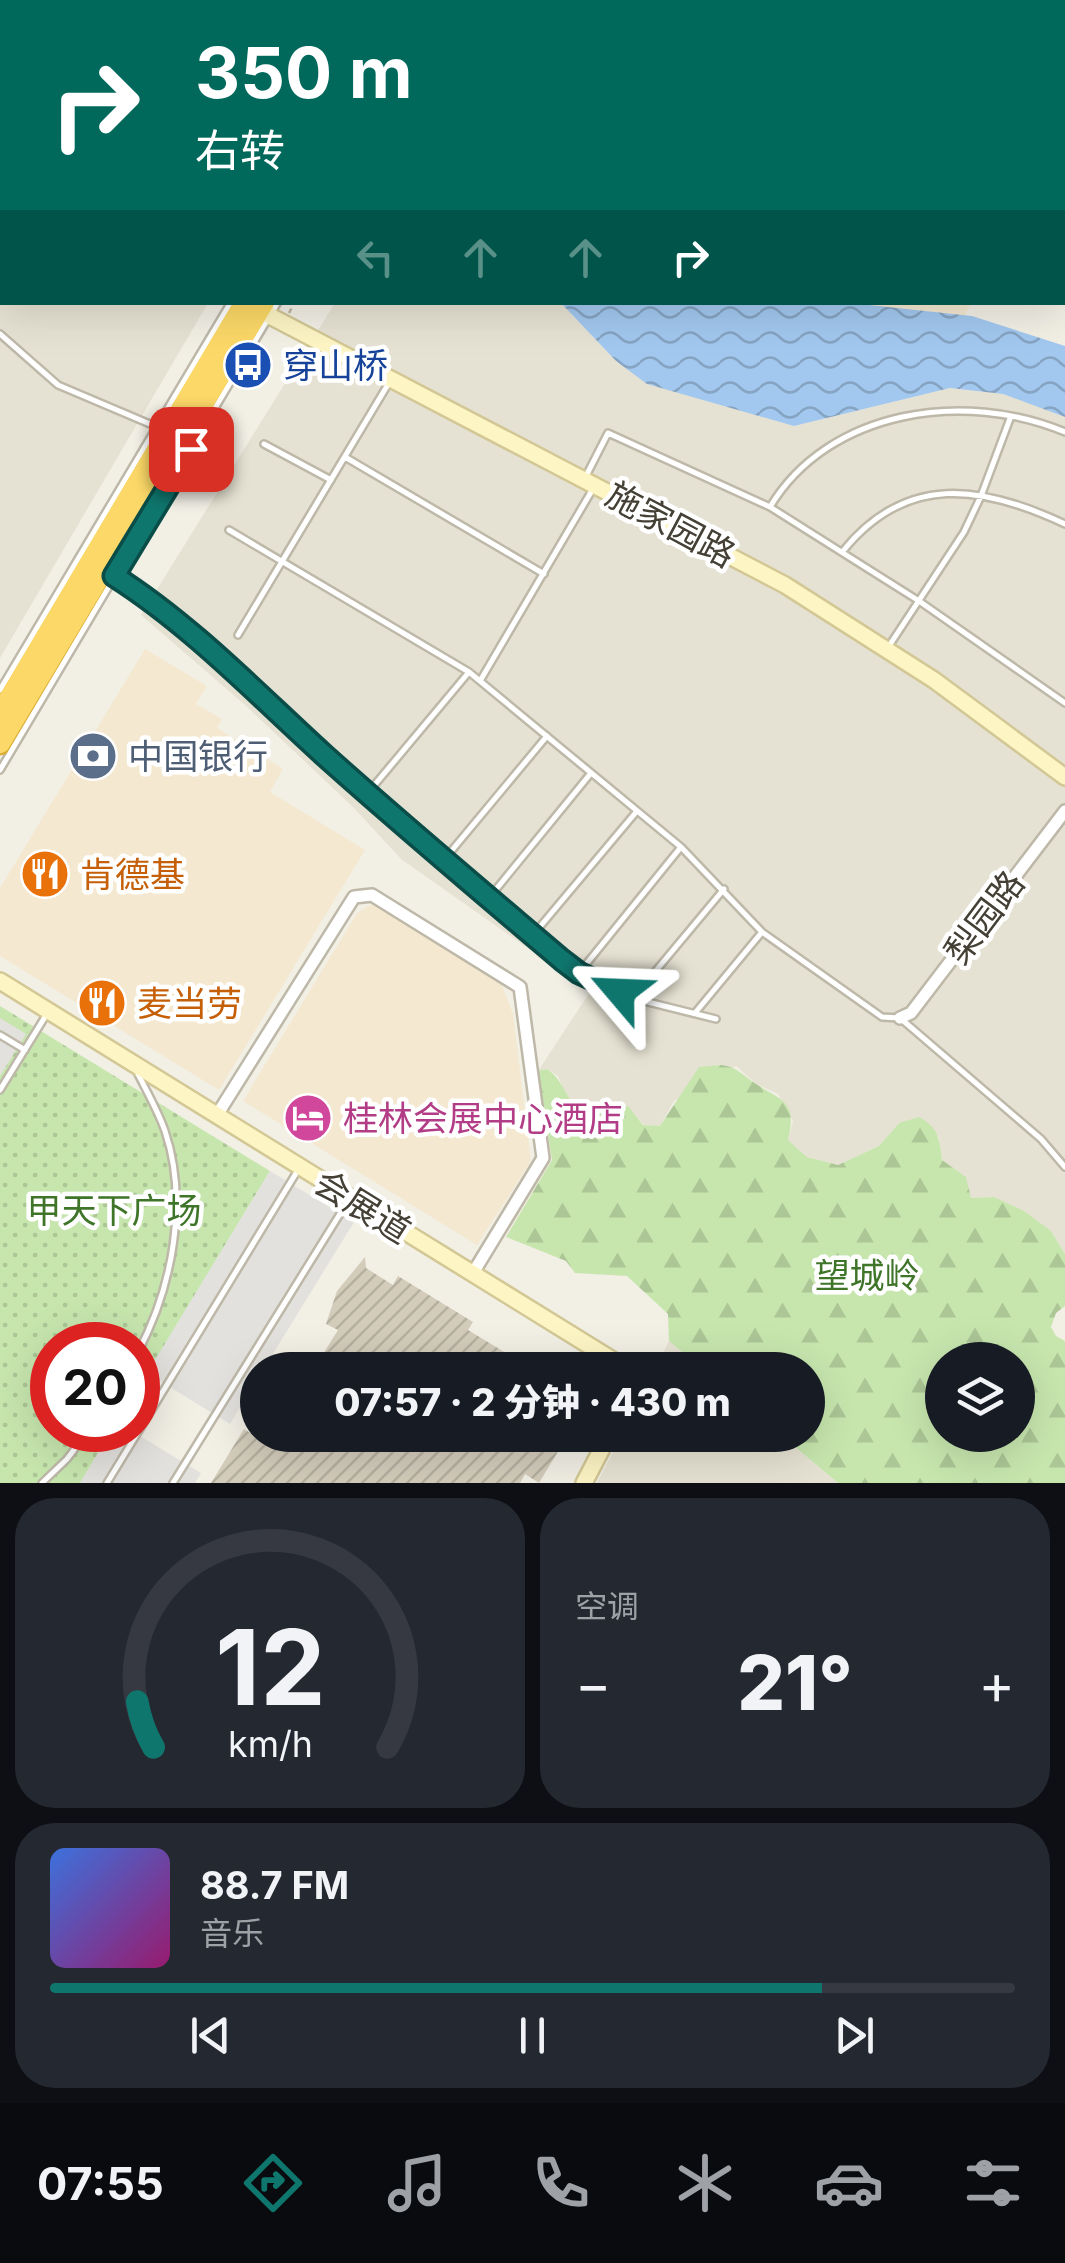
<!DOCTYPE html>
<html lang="zh">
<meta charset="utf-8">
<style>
:root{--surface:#171b24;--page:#242831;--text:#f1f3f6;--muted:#9ea1a6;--line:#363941;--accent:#0f766e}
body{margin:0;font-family:Inter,"Noto Sans SC",sans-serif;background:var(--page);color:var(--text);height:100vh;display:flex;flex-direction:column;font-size:38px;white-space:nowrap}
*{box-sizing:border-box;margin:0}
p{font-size:32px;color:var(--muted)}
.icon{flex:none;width:55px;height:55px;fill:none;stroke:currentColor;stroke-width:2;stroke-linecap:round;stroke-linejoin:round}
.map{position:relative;height:1483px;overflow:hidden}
.drawer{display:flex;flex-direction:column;gap:15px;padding:15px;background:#0d0f14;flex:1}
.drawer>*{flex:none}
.hud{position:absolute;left:0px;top:0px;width:1065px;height:305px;box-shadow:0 10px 40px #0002;background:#00695c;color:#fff;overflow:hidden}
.controls{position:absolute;left:925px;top:1342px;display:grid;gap:20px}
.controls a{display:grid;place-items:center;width:110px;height:110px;border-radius:50%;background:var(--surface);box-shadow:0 10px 40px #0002;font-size:50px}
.speed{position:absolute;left:30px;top:1322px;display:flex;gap:20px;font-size:50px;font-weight:700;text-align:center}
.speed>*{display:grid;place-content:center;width:130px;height:130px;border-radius:50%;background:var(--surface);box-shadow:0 10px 40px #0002;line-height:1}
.speed .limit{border:15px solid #d22;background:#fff;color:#111}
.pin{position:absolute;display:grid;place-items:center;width:85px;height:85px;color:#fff;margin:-42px;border-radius:20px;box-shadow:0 5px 15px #0006}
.me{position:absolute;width:110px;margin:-55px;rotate:296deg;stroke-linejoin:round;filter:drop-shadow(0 0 8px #0008)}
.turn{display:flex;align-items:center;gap:35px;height:210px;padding:0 30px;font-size:45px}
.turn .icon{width:130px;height:130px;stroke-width:2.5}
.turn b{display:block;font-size:70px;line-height:85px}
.lanes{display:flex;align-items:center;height:95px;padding:0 30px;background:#0003;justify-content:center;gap:50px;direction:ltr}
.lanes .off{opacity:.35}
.big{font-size:75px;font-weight:800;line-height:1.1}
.drawer .widget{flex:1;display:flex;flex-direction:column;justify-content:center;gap:15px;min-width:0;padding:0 35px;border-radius:40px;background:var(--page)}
.drawer .dial{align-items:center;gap:0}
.dial svg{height:260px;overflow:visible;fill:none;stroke:var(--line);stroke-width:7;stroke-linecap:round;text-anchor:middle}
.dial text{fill:var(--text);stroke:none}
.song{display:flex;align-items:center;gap:30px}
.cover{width:120px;height:120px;border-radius:15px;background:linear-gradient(135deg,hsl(220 70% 55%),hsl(320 70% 35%))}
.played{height:10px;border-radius:5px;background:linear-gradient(90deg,var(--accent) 80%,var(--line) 80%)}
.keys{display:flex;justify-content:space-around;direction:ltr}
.heat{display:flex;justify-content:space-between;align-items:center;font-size:55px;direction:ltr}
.drawer .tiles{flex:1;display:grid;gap:15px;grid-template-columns:1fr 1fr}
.widget:last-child{grid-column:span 2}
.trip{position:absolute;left:240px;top:1352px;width:585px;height:100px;border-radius:50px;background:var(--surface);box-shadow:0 10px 40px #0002;font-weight:800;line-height:100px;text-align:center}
.dock{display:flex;height:160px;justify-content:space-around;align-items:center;background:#090b0e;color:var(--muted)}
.dock .icon{width:70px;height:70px}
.dock .current{color:var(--accent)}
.dock b{font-size:45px;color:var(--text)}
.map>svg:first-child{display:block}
</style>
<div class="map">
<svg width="1065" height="1483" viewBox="0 0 1065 1483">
<defs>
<pattern id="grass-dots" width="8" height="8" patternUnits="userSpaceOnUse" patternTransform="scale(2.5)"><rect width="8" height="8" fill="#c7e6ae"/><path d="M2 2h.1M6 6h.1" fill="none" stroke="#acc696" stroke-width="1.8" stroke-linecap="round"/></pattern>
<pattern id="forest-firs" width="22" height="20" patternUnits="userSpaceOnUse" patternTransform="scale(2.5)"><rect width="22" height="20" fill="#c7e6ae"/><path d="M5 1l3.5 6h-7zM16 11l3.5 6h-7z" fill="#acc696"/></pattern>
<pattern id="water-waves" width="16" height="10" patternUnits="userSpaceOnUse" patternTransform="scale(2.5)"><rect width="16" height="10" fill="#a2c8ef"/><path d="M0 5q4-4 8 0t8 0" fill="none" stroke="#86a4c2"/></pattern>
<pattern id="building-hatch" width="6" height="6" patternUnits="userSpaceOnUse" patternTransform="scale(2.5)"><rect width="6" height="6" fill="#d3ccbb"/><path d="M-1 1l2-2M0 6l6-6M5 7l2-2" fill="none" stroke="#b6b0a1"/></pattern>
</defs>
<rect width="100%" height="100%" fill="#f2efe5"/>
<!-- residential -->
<path fill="#e6e2d3" d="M0,0l54,2h-52v300l206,1 -208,355z
M335,303h226l55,58 178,65 156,-38 55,6 60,23v837l-14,-23 -57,-34 -24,1 -5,-21 -23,-17 -3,-23 -40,-14 -20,23 -41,19 -31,-8 -19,-17 5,-19 -15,-27 -22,-10 -20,-18 -62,35 -14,25 -16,-1 -17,-19 -28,6 -22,-2 -12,-16 -7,-18 -11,-7 -9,2 52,-79 -189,-133 -48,-52 -108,-102 -104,-90z
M669,1341l34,29h-48z
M622,1435h159l57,48h-241z"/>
<!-- commercial -->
<path fill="#f4e8d0" d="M841,303h130l-6,12z
M145,649l62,37 -11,18 26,15 -5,9 66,41 -13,23 95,58 -146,240 -219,-134v-68z
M372,904l128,76 13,34 18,147 -54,84 -234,-144 114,-188z"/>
<!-- grass -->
<path fill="url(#grass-dots)" d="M0,1006l270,165 -132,218v-44h-86v85h60l-32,53h-80z"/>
<!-- forest -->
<path fill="url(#forest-firs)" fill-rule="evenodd" d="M721,1065c17,2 21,10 35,19 29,18 41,18 32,56l19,17 31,8 41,-19 20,-23 20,-6c19,10 21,22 23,43l24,17 5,21 23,-1 30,14 27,20 14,23v52l-9,7 -5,14 5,9 9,5v142h-227l-57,-48h27v-65h-105l-34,-29 -1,-27 -41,-38 -52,-3 -9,-12 -60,-24 46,-77 -14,-89 9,-2c15,10 19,27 30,41l22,2 29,-6 15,19 17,1 39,-59zM942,1360h76v75h-76z"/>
<!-- parking -->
<path fill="#e3e1dd" d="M0,1018l26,16 -26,42z
M270,1171l84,51 -91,148h-5l-1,9 -27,45 -83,-51z
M112,1430h18l71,43 -6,10h-115z"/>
<!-- water -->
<path fill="url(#water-waves)" d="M841,302l131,14 93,30v71l-62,-23 -53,-6 -156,38 -147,-42 -31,-23 -55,-58z"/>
<!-- building -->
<path fill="url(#building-hatch)" d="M365,1257l1,11 27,17 5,-9 75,46 -5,8 66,40h-221l25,-40 -12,-6 11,-33z
M244,1429l16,10 3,-4h305l-29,48 -14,-9 -5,9h-309z"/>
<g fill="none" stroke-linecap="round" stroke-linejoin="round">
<!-- lane casing -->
<g stroke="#bdb8a8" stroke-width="10">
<path id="lane" d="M0,334l58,51 99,42
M264,444l67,36
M345,457l199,117
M586,476l22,-43 162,74 149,94 146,102
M770,507c59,-98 195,-117 295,-75
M229,530l240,142 212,175 81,85 120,85 18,1 141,121 24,28
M843,551c63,-78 139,-66 222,-27
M114,577l28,17 84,71 199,182 154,126 65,28 72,18
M238,635l152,-254
M889,646l75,-114 17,-36 30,-80
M480,681l114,-194
M0,690l231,-388
M0,770l278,-468
M367,794l102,-122
M443,861l104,-125
M489,898l102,-125
M533,935l104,-124
M579,973l102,-126
M634,997l90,-108
M695,1013l67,-81
M0,1035l25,15
M0,1090l48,-78
M138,1352c34,-64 51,-150 27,-221 -7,-20 -18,-39 -27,-57
M42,1483l25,-24 22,-29
M107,1483l191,-313
M173,1483l175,-282"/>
</g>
<!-- street casing -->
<g stroke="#bdb8a8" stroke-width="16">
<path id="street" d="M900,1018l11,-5 154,-202
M217,1115l137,-218 18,-2 148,92 23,171 -70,115"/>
</g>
<!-- secondary casing -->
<g stroke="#d2c795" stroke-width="20">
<path id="secondary" d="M109,0l5,2
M509,0l4,2
M541,0l5,2
M719,2l1,-2
M731,2v-2
M1062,269l3,1
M1062,292l3,1
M259,302l11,14 515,269 149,95 131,97
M0,981l619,383 3,6
M584,1483l25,-48"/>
</g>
<!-- highway casing -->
<g stroke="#daae37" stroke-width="25">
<path id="highway" d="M419,2l2,-2
M445,2l1,-2
M0,714l245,-412
M0,743l264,-441"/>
</g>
<!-- path -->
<path stroke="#bfb599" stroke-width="2.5" stroke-dasharray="5 5" stroke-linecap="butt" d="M289,313l6,-11"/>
<!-- lane -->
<use href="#lane" stroke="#fff" stroke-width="5"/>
<!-- street -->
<use href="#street" stroke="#fff" stroke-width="11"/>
<!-- secondary -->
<use href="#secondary" stroke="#fdf5c4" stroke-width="15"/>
<!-- highway -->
<use href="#highway" stroke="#fbd867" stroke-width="20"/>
</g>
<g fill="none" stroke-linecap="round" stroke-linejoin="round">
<!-- route casing -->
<g stroke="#0a4d48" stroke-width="25">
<path id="route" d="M191,449l-77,127c77,49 143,118 210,179 78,70 158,137 238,205l17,13 41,19"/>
</g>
<!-- route -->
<use href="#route" stroke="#0f766e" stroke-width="18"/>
</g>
<!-- icons -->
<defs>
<g id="bus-disc" transform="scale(2.5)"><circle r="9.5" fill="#1a4fb4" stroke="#fff"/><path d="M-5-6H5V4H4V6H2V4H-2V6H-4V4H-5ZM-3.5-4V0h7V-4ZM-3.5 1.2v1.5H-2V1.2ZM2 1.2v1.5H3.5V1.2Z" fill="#fff"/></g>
<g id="bank-disc" transform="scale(2.5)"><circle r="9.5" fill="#5c6f8a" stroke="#fff"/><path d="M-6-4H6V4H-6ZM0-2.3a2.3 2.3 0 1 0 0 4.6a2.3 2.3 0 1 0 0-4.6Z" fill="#fff"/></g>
<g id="restaurant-disc" transform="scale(2.5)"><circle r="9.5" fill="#e8710a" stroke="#fff"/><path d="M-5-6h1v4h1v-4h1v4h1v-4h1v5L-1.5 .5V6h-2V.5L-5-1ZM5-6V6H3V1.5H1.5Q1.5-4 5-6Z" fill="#fff"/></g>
<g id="hotel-disc" transform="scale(2.5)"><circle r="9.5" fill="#d1479c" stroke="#fff"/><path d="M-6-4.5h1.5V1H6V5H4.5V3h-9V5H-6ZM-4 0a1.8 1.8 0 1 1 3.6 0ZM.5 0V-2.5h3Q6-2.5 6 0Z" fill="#fff"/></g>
</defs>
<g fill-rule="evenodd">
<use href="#bus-disc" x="248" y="365"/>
<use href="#bank-disc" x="93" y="756"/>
<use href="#restaurant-disc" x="45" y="874"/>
<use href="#restaurant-disc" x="102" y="1003"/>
<use href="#hotel-disc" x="308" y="1118"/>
</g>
<g text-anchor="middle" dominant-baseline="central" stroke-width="9" stroke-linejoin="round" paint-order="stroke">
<!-- transit labels -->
<g font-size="35" fill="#164399" stroke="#fff" text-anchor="start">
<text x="283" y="365">穿山桥</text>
</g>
<!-- street labels -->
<g font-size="35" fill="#444035" stroke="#fff">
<text transform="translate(671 524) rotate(28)">施家园路</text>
<text transform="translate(984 917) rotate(-53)">梨园路</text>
<text transform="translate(363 1206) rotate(32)">会展道</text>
</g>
<!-- service labels -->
<g font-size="35" fill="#4e5e75" stroke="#fff" text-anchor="start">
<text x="128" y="756">中国银行</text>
</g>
<!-- food labels -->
<g font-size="35" fill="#c56008" stroke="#fff" text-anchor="start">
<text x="80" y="874">肯德基</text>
<text x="137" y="1003">麦当劳</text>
</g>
<!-- hotel labels -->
<g font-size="35" fill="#b23c85" stroke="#fff" text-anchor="start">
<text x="343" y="1118">桂林会展中心酒店</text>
</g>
<!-- park labels -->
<g font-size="35" fill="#3f7529" stroke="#fff">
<text x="114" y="1210">甲天下广场</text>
<text x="867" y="1275">望城岭</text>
</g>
</g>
</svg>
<div class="controls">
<a><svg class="icon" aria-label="layers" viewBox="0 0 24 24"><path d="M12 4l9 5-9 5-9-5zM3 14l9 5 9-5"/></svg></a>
</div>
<div class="speed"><div class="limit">20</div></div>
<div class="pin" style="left:191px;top:449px;background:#d93025"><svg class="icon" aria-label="arrive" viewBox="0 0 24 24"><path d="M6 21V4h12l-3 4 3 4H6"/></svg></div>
<svg class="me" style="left:620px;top:992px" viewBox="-20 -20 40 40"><path d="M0-17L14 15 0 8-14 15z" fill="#0f766e" stroke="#fff" stroke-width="4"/></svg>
<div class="trip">07:57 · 2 分钟 · 430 m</div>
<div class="hud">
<div class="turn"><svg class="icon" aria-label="right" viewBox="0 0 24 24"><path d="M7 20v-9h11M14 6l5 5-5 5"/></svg><div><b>350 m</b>右转</div></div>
<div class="lanes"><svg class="icon off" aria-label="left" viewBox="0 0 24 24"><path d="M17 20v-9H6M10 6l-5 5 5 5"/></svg><svg class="icon off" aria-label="ahead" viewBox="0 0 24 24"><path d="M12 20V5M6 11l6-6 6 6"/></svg><svg class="icon off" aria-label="ahead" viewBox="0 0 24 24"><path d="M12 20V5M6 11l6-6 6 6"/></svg><svg class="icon" aria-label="right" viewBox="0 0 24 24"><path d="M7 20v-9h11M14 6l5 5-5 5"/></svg></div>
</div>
</div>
<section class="drawer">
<div class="tiles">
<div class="widget dial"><svg viewBox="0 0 100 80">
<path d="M14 69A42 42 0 1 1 86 69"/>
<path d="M14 69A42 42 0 0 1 9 55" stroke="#0f766e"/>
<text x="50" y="56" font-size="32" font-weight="700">12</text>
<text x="50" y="72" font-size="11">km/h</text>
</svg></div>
<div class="widget"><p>空调</p>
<div class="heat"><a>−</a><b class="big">21°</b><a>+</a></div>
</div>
<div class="widget">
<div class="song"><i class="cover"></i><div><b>88.7 FM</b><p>音乐</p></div></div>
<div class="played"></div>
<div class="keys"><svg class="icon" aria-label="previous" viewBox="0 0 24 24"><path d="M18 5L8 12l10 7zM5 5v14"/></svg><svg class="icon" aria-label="pause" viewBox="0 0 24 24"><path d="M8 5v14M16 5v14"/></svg><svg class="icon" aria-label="next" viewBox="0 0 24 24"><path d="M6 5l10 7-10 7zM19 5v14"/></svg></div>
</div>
</div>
</section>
<nav class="dock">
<b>07:55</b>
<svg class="icon current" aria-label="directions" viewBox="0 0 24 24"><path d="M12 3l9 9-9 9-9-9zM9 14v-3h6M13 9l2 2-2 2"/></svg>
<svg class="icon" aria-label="music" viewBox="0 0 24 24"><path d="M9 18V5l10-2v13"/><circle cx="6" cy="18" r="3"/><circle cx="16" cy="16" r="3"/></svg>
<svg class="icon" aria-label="phone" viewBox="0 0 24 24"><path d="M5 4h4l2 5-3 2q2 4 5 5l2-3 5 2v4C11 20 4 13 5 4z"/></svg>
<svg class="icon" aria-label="climate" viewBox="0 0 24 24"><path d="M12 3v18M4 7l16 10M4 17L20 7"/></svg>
<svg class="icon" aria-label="car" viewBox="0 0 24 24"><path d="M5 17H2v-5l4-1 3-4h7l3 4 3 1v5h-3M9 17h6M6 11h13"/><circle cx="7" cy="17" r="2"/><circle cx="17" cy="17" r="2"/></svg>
<svg class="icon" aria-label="filters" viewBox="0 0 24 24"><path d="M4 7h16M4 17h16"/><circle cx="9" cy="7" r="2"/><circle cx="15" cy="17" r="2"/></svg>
</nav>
